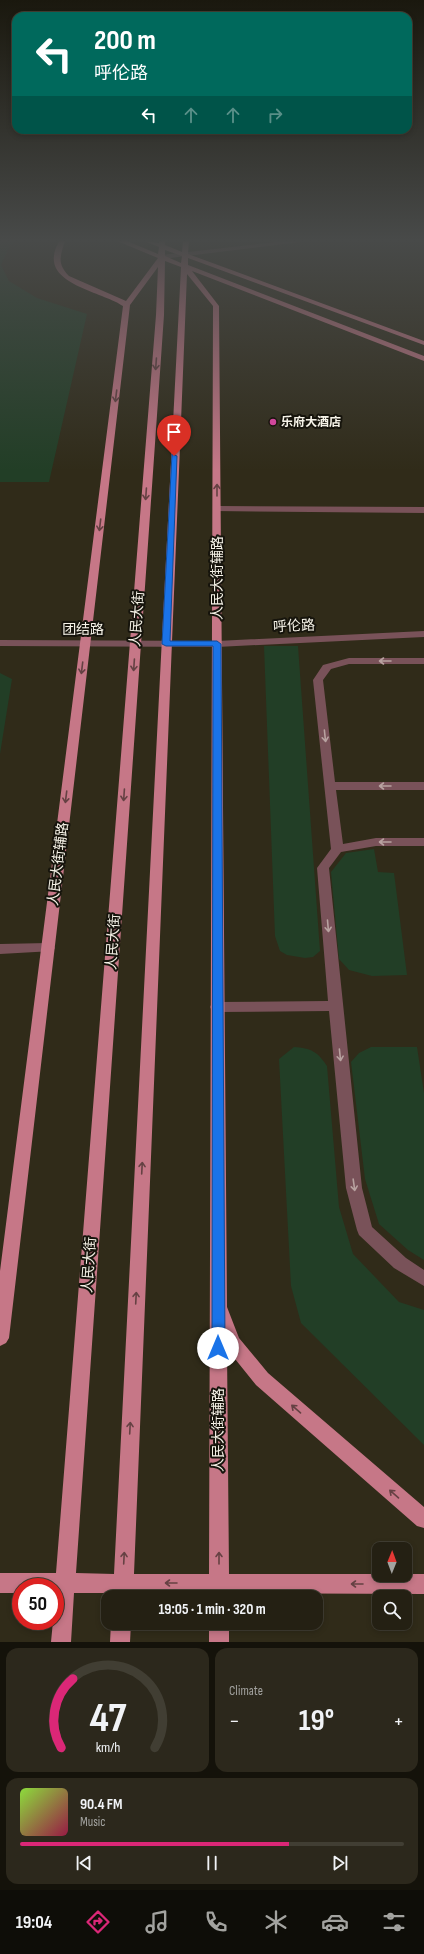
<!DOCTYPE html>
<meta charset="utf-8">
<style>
:root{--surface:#242013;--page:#2c281c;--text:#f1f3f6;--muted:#a3a3a0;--line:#413e33;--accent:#db2777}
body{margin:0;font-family:"Sofia Sans Condensed","Noto Sans SC",sans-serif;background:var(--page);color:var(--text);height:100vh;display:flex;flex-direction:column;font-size:15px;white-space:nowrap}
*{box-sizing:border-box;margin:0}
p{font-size:13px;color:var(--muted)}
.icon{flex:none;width:22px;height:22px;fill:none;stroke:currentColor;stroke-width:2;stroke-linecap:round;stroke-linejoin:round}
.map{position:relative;height:1642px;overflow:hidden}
.details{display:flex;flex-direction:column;gap:6px;padding:6px;background:#14120a;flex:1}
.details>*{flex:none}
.top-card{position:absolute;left:12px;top:12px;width:400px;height:122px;border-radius:12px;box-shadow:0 2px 6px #0003,0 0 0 1px var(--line);background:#00695c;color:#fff;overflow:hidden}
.needle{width:26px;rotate:1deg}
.tools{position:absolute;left:372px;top:1542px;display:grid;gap:8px}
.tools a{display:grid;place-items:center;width:40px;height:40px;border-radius:8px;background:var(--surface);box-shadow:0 2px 6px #0003,0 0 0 1px var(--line);font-size:20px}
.speed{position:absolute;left:12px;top:1578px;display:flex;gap:8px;font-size:20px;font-weight:700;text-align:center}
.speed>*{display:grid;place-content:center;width:52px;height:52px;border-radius:50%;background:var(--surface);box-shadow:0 2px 6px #0003,0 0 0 1px var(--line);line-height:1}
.speed .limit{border:6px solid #d22;background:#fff;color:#111}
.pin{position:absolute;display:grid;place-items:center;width:34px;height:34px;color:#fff;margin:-41px -17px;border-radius:50% 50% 50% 0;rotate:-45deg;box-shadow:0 0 4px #0007}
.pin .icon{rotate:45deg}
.me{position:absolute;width:44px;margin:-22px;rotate:0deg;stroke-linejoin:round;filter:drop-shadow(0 0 3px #0008)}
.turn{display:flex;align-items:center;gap:14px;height:84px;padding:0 16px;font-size:18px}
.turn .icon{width:52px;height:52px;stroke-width:2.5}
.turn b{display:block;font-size:28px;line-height:34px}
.lanes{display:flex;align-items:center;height:38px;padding:0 16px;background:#0003;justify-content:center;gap:20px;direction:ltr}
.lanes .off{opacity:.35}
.big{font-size:30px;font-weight:700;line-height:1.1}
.details .tile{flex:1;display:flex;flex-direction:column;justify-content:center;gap:6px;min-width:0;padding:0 14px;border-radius:12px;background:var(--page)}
.details .dial{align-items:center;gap:0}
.dial svg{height:104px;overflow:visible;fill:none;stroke:var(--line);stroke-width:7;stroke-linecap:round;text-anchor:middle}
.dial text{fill:var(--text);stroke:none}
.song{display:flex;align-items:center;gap:12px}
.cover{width:48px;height:48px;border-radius:6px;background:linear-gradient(135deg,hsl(90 70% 55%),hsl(340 70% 35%))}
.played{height:4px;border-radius:2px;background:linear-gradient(90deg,var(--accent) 70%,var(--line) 70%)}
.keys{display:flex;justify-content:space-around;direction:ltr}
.heat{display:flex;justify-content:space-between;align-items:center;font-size:22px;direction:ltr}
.details .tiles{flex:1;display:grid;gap:6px;grid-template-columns:1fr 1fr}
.tile:last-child{grid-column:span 2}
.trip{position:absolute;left:101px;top:1590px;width:222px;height:40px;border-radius:12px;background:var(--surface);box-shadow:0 2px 6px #0003,0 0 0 1px var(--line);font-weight:700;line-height:40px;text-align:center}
.menu{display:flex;height:64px;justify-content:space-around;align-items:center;background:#0e0d08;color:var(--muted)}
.menu .icon{width:28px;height:28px}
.menu .current{color:var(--accent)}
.menu b{font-size:18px;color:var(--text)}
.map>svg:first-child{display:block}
</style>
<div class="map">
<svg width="424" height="1642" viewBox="0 0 424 1642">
<rect width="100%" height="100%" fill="#302b19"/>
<!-- green -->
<path fill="#223e26" d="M0,241h16l-6,4 -9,20 8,16 28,17 50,16 -38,168h-49z
M264,646h34l22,305 -7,6 -8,1 -18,-3 -7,-4 -5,-15z
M0,673l12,6 -12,75z
M374,849l4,23 16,1 13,102 -35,1 -23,-6 -10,-11 -8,-87 15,-19z
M294,1047c17,1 24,5 33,19l12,141 14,47 46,48 25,8v135l-123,-122 -10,-37 -12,-227z
M371,1047h46l7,46v167l-16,-10 -29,-26 -14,-45 -14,-117 8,-9z"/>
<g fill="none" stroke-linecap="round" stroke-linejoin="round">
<!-- minor -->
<path fill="#795259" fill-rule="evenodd" d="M285,241h23l-146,18 -3,-2 3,-2z
M217,506l207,1v6l-210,-2 -1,-2z
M424,631v6l-207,10 -217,-1v-6l217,1z
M349,658h75v6h-75l-18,5 -8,11 12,102h89v8h-88l7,54 33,-6h48v8h-48l-35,6 -12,16 33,320 10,39 34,31 18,12v16l-30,-18 -35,-33 -2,-5 -11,-42 -17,-177 -112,1 -5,-1 -2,-4 2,-4 5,-1 111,-1 -11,-133 14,-19 -18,-169 10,-15z
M48,943l5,2 2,3 -2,3 -53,3v-10z"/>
<!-- major -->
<path fill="#c67787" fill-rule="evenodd" d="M59,241h6c-5,16 -8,22 4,35l57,25 32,-43 -41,-17h10l31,13 1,-7 -15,-6 15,2v-2h6v4l17,7 1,-11h6l-1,13 236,87v4l-236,-87v7l236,91v5l-232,-90 27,35 8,1001 12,31 29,35 156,134v21l-7,-2 -161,-141 -29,-36 2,225h195v20l-195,-1v4h-20v-4h-76v4h-20v-4h-39l-3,49h-20l2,-21h2v-34h-34v6h-21v-20h56l100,-1258 2,-48 -28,38 -121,1033 -3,5 -6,3v-75l123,-965c-18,-13 -73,-21 -69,-50 0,-5 3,-10 5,-15zM165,250l17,6 -1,7 -16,-7zM165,261l16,6 -67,1307 -38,-1 88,-1258zM187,274l26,32 -4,1268h-75z
M111,1623h20l-1,19h-20z
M209,1623h20v19h-20z"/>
</g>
<!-- one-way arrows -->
<defs><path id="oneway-shaft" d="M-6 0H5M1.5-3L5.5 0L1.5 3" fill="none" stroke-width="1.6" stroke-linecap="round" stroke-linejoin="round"/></defs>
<g stroke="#654143">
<use href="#oneway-shaft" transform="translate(156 364) rotate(94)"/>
<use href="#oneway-shaft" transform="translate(116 396) rotate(97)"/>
<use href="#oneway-shaft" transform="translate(217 490) rotate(-90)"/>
<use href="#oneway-shaft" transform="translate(146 494) rotate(94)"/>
<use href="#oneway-shaft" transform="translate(100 525) rotate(97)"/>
<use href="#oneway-shaft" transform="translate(134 665) rotate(94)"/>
<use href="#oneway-shaft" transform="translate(82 668) rotate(97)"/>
<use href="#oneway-shaft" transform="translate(124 795) rotate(94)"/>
<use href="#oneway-shaft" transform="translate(66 797) rotate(97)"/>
<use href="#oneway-shaft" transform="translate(142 1168) rotate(-87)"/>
<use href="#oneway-shaft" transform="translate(136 1298) rotate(-87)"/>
<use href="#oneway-shaft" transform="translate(296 1409) rotate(-139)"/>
<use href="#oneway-shaft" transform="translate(130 1428) rotate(-87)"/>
<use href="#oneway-shaft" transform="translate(394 1494) rotate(-139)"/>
<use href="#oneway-shaft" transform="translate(124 1558) rotate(-87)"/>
<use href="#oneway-shaft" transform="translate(219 1558) rotate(-90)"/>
<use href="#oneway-shaft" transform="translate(171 1583) rotate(180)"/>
<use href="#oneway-shaft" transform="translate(357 1584) rotate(-180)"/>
</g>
<g stroke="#b8a2a0">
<use href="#oneway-shaft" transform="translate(385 661) rotate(-180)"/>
<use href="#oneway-shaft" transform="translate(325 736) rotate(84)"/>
<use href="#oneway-shaft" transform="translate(385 786) rotate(-180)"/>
<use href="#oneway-shaft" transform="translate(385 842) rotate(180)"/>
<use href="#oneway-shaft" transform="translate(328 926) rotate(85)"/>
<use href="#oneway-shaft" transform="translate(340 1055) rotate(84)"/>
<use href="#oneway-shaft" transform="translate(354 1185) rotate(82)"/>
</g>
<!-- sky -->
<linearGradient id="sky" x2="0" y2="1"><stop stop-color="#1a180e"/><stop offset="0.51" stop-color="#484a49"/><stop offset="1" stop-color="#484a49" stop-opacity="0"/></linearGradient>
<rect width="424" height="471" fill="url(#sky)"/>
<!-- route -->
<path fill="#1a73e8" stroke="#114b97" d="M172,454l5,2 -7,185h47l4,3 4,704 -2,4 -5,2 -4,-2 -2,-4 1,-702h-47l-4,-2z"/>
<!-- markers -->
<circle fill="#d1479c" stroke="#16140c" stroke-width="1.5" cx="273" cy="422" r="4"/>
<g text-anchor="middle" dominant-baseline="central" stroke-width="4" stroke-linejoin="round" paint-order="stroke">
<!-- far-poi labels -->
<g font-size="12" font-weight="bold" fill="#f6f3e8" stroke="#16140c" text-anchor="start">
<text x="281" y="422">乐府大酒店</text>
</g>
<!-- street labels -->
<g font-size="14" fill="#f6f3e8" stroke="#16140c">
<text transform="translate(217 578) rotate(-90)">人民大街辅路</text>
<text transform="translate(137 619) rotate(-86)">人民大街</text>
<text transform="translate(294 626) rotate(-3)">呼伦路</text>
<text x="83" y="629">团结路</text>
<text transform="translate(58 864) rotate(-83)">人民大街辅路</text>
<text transform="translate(113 942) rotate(-86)">人民大街</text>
<text transform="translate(89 1265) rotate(-86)">人民大街</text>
<text transform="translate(218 1430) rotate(-90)">人民大街辅路</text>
</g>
</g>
</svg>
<div class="tools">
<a><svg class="needle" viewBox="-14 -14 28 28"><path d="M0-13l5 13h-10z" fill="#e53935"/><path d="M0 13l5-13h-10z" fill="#a3a3a0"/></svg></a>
<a><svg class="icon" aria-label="search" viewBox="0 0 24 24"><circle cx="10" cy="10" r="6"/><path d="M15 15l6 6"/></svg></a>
</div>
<div class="speed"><div class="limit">50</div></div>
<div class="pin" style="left:174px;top:456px;background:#d93025"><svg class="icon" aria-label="arrive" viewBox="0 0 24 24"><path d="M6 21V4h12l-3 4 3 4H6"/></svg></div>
<svg class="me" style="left:218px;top:1348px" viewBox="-20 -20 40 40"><circle r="19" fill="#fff"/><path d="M0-13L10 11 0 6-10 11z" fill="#1a73e8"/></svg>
<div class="trip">19:05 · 1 min · 320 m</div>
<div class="top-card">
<div class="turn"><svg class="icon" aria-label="left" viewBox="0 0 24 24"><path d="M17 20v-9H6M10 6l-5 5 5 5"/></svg><div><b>200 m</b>呼伦路</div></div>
<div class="lanes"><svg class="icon" aria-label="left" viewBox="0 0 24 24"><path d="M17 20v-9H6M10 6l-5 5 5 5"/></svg><svg class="icon off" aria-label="ahead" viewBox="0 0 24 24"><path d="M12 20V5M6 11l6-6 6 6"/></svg><svg class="icon off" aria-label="ahead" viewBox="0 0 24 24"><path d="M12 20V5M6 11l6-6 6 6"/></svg><svg class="icon off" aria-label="right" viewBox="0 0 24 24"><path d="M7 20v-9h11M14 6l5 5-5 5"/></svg></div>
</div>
</div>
<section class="details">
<div class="tiles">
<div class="tile dial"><svg viewBox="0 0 100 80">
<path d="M14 69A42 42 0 1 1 86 69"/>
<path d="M14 69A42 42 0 0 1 23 16" stroke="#db2777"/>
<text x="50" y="56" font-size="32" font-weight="700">47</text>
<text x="50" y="72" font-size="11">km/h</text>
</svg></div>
<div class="tile"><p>Climate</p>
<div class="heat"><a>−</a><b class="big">19°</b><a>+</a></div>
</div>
<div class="tile">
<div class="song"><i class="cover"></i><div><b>90.4 FM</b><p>Music</p></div></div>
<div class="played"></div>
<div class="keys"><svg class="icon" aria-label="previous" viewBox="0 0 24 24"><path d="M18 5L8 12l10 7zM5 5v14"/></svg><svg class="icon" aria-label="pause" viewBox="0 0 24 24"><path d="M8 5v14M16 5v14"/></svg><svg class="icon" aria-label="next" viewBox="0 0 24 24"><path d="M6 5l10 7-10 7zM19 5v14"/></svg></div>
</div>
</div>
</section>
<nav class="menu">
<b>19:04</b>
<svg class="icon current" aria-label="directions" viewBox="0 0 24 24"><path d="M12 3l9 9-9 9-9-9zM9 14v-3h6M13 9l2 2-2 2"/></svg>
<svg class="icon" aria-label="music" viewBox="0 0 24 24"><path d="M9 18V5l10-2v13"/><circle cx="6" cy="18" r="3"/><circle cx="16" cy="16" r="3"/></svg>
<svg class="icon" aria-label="phone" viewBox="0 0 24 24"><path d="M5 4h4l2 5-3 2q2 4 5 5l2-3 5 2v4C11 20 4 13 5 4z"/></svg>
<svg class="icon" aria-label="climate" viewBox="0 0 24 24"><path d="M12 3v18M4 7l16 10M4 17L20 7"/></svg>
<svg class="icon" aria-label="car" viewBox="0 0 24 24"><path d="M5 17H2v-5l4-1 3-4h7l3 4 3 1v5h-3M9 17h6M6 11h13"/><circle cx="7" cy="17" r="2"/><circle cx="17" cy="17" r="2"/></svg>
<svg class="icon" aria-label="filters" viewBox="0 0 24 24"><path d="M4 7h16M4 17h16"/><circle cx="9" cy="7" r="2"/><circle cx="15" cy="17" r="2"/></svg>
</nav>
